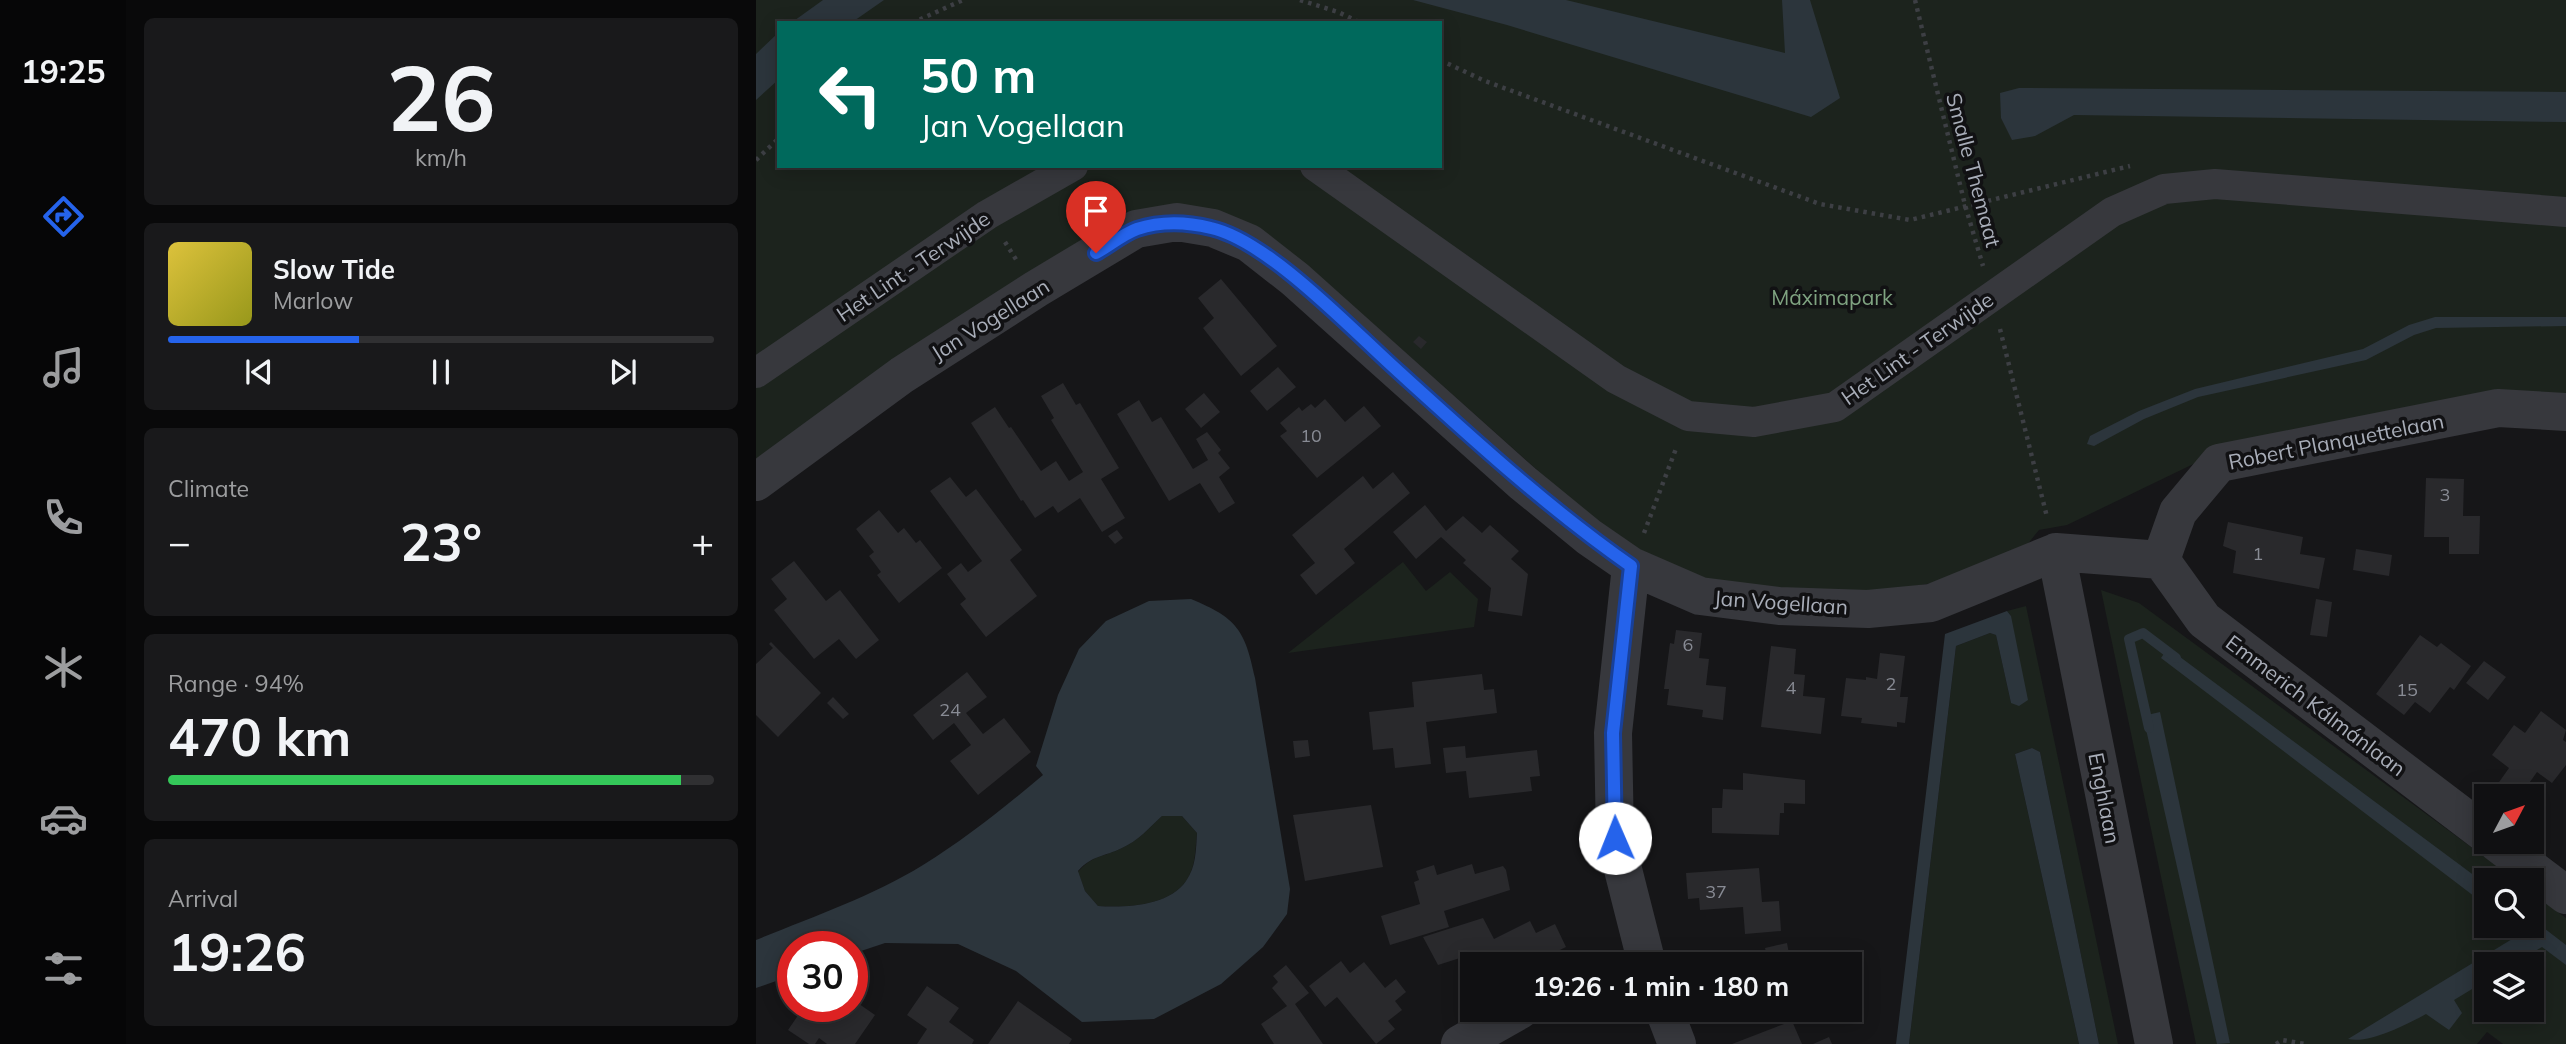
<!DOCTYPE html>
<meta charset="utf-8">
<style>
:root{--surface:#101012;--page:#19191b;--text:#f1f3f6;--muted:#9c9d9f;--line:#303032;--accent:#2563eb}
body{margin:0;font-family:Mulish,sans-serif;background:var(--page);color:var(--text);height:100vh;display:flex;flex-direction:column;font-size:26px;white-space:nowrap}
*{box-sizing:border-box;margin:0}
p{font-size:23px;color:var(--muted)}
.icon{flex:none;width:38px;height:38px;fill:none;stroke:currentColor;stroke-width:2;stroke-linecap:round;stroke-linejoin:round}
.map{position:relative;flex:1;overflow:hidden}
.details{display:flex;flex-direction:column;gap:18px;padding:18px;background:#09090a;width:630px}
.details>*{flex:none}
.hud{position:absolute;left:21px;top:21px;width:665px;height:147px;border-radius:0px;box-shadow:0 4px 18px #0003,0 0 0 2px var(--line);background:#00695c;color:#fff;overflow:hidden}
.needle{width:46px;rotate:49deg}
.fabs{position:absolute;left:1718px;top:784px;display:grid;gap:14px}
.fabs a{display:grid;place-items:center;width:70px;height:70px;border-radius:0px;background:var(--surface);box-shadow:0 4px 18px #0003,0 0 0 2px var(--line);font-size:35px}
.speed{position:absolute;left:21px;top:931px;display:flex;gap:14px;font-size:35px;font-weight:700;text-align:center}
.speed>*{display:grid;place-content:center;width:91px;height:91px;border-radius:50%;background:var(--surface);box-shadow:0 4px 18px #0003,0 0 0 2px var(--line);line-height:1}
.speed .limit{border:10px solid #d22;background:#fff;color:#111}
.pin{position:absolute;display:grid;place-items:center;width:60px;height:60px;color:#fff;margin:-72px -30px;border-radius:50% 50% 50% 0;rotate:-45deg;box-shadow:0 0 7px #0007}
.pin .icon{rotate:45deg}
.me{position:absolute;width:77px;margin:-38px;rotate:359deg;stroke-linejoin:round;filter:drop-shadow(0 0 5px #0008)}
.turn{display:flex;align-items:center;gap:24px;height:147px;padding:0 28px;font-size:32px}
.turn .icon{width:91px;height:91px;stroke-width:2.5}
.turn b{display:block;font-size:49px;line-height:60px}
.big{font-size:52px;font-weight:700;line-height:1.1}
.details .card{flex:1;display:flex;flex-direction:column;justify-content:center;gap:10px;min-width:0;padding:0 24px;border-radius:10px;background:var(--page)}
.details .dial{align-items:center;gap:0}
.dial b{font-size:91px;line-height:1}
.song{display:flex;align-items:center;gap:21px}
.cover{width:84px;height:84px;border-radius:10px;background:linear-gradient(135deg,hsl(50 70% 55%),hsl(60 70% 35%))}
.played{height:7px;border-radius:4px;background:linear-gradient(90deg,var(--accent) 35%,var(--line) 35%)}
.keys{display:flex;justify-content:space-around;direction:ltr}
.heat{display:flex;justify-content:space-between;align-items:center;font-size:38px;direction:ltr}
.charge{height:10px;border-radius:5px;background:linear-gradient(90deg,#34c759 94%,var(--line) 0)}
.trip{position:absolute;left:704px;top:952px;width:402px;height:70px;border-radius:0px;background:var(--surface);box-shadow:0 4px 18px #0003,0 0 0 2px var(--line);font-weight:700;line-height:70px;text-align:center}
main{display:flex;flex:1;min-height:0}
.tabs{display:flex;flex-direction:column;width:126px;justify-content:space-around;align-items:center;background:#060607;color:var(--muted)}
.tabs .icon{width:49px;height:49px}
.tabs .on{color:var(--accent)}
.tabs b{font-size:32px;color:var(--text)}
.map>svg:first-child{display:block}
</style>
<main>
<nav class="tabs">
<b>19:25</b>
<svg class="icon on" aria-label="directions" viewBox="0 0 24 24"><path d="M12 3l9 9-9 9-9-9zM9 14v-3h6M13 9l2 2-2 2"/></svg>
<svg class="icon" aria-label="music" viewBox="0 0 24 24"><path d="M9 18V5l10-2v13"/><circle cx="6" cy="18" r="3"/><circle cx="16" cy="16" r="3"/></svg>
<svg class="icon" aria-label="phone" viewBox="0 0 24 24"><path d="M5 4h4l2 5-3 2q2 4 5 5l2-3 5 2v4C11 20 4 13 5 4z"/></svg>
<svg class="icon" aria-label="climate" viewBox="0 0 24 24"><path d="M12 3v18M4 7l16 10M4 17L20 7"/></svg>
<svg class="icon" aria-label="car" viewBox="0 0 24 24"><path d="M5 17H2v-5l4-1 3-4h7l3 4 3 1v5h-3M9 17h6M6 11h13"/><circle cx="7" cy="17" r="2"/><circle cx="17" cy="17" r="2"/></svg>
<svg class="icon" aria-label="filters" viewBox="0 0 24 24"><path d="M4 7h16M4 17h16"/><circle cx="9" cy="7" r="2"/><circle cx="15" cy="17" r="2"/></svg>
</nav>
<section class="details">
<div class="card dial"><b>26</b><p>km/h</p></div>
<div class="card">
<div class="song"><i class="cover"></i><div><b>Slow Tide</b><p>Marlow</p></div></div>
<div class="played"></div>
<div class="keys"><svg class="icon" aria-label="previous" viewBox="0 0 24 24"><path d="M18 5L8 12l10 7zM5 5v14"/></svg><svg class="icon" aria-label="pause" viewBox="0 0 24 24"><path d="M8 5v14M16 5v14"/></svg><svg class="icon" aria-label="next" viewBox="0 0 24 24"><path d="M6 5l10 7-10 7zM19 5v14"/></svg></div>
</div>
<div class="card"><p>Climate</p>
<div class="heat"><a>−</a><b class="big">23°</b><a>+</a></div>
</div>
<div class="card"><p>Range · 94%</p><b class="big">470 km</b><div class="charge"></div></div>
<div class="card"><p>Arrival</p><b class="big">19:26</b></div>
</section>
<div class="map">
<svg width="1810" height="1044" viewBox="0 0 1810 1044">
<rect width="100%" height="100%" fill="#161618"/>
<!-- green -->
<path fill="#1c231d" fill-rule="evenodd" d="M0,0h1810v397l-356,59 -143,69 -28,5 -13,16 -88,36 -81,14 -148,-13 -60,-27 -69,-48 -254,-226 -150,-72 -420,256zM23,23h661v143h-661z
M647,562l23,29 24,-19 28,27 -4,28 -186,26z
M1345,590l38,13 377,277h-29v46h45v-33l34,25v126h-63l-16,-12 -10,12h-281zM1731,964h45v46h-45z
M1270,606l92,438h-19l-59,-292 -8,-4 -17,6 64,290h-170l47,-398 34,-13 6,2 15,68v-87l-4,-5z
M406,816h20l15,17c-2,17 -1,34 -11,48 -17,25 -61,27 -88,25l-13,-15 -7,-19c14,-17 26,-15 44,-24 16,-7 27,-20 40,-32z"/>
<!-- water -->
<path fill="#2c353c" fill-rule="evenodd" d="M67,0h61l-33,23h-60z
M657,0h153l219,53 -3,-53h28l30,98 -29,19 -304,-92z
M23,32v47l-23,21v-46z
M1263,88l547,4v30l-492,-7 -39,21 -23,4 -11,-22 -1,-25z
M1679,317h131v9l-130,2 -22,7 -48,25 -168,37 -54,22 -50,27 -7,-2 3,-8 49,-25 56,-22 168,-40 46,-24z
M435,599c46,19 54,31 64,79l35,211 -3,25 -24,33 -42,37 -67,35 -72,3 -66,-51 -58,-27 -73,-1 -33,11v-7h-59v28l-37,13v-48c56,-23 115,-43 167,-75 42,-26 82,-58 120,-90l-7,-9 22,-71 21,-46 27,-28 43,-20zM406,816h20l15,17c-1,17 -1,34 -11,48 -17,25 -61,27 -88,25l-13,-15 -7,-20c14,-16 26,-14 44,-23 16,-7 27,-20 40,-32z
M1251,611l4,5 17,84 -9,6 -8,-3 -15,-68 -6,-2 -34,13 -47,398h-13l49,-410z
M1412,648l319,237v21l-326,-248z
M1404,712l70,331 -13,1 -74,-328z
M1276,748l8,4 59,292h-20l-64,-290z
M1776,919l34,26v20l-24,-18 -29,17h-26v16l-33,20 8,13 -13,17 -23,-16c-20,11 -57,30 -78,25l174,-106 -9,-7h19z"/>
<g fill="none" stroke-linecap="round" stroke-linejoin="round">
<!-- stream -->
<path stroke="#2c353c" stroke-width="10" d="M1393,728l-20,-89 14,-6 33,25"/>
</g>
<!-- building -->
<path fill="#29292c" d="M465,279l56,67 -36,30 -38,-48 11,-10 -16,-20z
M663,336l8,6 -6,7 -8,-7z
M522,367l18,20 -29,24 -17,-20z
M307,383l13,22 4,-2 39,65 -18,11 24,39 -23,14 -22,-34 -22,15 -5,-7 -18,12 -12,-18 -2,1 -50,-78 24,-16 14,21 2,-1 30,44 15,-10 13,20 14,-9 -32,-52 3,-2 -13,-22z
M448,393l16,19 -19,16 -16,-19z
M569,399l20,23 19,-16 17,20 -64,52 -37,-42 7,-5 -7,-8 19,-16 3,4 9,-7 4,4z
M383,400l13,22 9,-5 32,52 15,-9 -12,-21 11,-7 14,18 -3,3 12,15 -11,9 16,26 -16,10 -19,-30 -31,18 -52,-87z
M637,472l17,21 -66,56 11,14 -39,32 -16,-20 15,-12 -23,-28 71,-59 10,13z
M194,477l16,20 10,-8 46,61 -12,10 27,36 -51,41 -26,-33 6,-5 -19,-25 14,-11 7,9 14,-11 -52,-70z
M1670,478l38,1 -1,37h17l-1,38h-30v-17h-25z
M669,505l21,26 17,-15 19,17 8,-8 29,26 -8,8 17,15 -6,42 -34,-5 3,-23 -28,-25 3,-3 -25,-23 -25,22 -23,-27z
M123,510l19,23 6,-5 12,15 4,-3 22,28 -43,35 -22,-28 4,-3 -12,-16 5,-4 -18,-23z
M1472,522l75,15 -3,17 25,4 -6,31 -86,-16 3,-22 -13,-5z
M361,530l6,8 -8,6 -7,-8z
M1600,549l36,6 -3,21 -36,-6z
M38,561l32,40 14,-11 39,50 -23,19 -17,-20 -25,20 -40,-49 13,-11 -16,-20z
M1560,599l16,3 -5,35 -17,-2z
M920,630l26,3 -3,25 10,1 -3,26 20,2 -3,33 -21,-3 1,-7 -36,-5 2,-16h-5l6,-46 4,1z
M1664,635l17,12 4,-4 30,23 -17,24 -4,-3 -20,26 -15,-11 -11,13 -28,-21z
M15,642l50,51 -43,44 -22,-22v-51l17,-16 -4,-4z
M1015,646l25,3 -2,25 11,1 -2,21 22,2 -4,36 -60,-7z
M1124,653l25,3 -5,41h8l-3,26 -8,-1v5l-36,-4 1,-5 -21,-2 5,-38 20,2v-3l11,2z
M1728,661l22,16 -18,23 -22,-17z
M211,672l20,25 -21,16 17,21 21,-16 27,34 -53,43 -28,-34 21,-16 -17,-22 -21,17 -20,-25z
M726,674l2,16 10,-1 3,24 -71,9 5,42 -36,4 -2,-20 -20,2 -4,-38 45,-5 -2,-25z
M77,697l16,17 -6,5 -16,-16z
M1785,711l25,19 -3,10 3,2v23l-14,18 -15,-11 -17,24h-8l-15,-11 12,-17 -17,-13 22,-30 11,8z
M552,740l2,16 -15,2 -2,-17z
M709,746l1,12 71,-8 3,26 -10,1 2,14 -63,7 -3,-27 -20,2 -3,-25z
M987,773l62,7v24l-21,-1v10h-4l-1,22 -67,-2v-25h10l1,-19 20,1z
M615,805l12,62 -78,14 -12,-66z
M716,864l3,10 28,-8 3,4 4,20 -66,21 5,16 -59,18 -9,-29 39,-12 -6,-22 5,-2 -3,-9 18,-6 3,10z
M1003,868l3,34 17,-1 2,30 -36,3 -2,-27 -43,3 -1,-12 -11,1 -2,-26z
M727,918l11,21 36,-18 6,12 19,-9 11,23 -35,17h-48l-4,-9 -17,9 -2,-6 -22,7 -15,-28z
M1031,943l4,21h-52l-2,-6 29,-6 -1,-4z
M585,961l9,12 14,-11 21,26 11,-9 10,13 -11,9 7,9 -14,11 7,8 -19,15 -39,-47 -12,10 -16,-21z
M530,965l23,28 -14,11 28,40h-49l-13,-20 26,-18 -15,-18 6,-6 -5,-6z
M171,986l32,22 -10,14 25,18 -2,4h-55l10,-15 -20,-14z
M37,990v16h59v-7l23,16 -20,29h-28l-8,-6 -4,6h-6l-21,-14 11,-16 -11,-10v-7z
M262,1001l54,38 -3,5h-81z
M1036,1021l10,23h-70z
M1073,1037l3,7h-19z"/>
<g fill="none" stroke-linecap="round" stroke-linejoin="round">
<!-- path -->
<path stroke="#3d3f44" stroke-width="4.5" stroke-dasharray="3.5 5" stroke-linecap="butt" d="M544,0l38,12 23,11
M1159,0l50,205 18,61
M156,23l51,-23
M684,60l45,21 335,123 90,16 220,-54
M0,160l23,-22
M249,242l12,19
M1244,329l47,188
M888,533l33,-87
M1520,1044l6,-4 23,4"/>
<!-- pedestrian -->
<path stroke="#37383d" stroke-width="30" d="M559,166l301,213 72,37 66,6 81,-15 277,-195 52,-23 51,-5 351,28
M0,373l231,-158 86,-49"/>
<!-- minor -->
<path stroke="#37383d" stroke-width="38" d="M0,482l146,-107 134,-86 100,-60 41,-7 36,6 36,15 46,36 228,204 66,54 42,29 69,30 79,10 89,3 63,-6 125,-51 105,8
M1300,552l98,492
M1405,560l17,-48 41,-49 279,-55 68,4
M1405,560l43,60 283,215
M875,566l-18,167 2,105 32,126
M1740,842l70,53
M908,1010l13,34
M704,1044l60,-34"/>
</g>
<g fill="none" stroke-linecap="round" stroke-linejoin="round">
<!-- route casing -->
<g stroke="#184099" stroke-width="18">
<path id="route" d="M340,253c13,-7 27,-19 41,-24 24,-8 50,-7 74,-1 58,13 142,103 188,144 75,68 149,136 232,194l-18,167 2,105"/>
</g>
<!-- route -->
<use href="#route" stroke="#2563eb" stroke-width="12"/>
</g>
<g text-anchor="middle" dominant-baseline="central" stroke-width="7" stroke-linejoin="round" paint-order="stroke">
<!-- number labels -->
<g font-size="18" fill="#888b94">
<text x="555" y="435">10</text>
<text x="1689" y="494">3</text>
<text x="1502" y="553">1</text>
<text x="932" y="644">6</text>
<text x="1135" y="683">2</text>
<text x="1035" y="687">4</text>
<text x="1651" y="689">15</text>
<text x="194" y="709">24</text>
<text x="960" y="891">37</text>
</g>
<!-- street labels -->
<g font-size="21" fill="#a8adb8" stroke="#111113">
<text transform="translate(1218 170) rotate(75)">Smalle Themaat</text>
<text transform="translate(157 266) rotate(-34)">Het Lint - Terwijde</text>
<text transform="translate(234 319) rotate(-32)">Jan Vogellaan</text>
<text transform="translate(1161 348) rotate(-35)">Het Lint - Terwijde</text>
<text transform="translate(1580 441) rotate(-11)">Robert Planquettelaan</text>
<text transform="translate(1025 602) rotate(4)">Jan Vogellaan</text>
<text transform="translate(1560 705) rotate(37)">Emmerich Kálmánlaan</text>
<text transform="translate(1349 798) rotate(79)">Enghlaan</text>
</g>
<!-- park labels -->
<g font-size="21" fill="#7fa381" stroke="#111113">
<text x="1076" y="297">Máximapark</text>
</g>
</g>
</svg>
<div class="fabs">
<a><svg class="needle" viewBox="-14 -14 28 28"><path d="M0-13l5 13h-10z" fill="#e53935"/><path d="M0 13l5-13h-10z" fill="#9c9d9f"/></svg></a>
<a><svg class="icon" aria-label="search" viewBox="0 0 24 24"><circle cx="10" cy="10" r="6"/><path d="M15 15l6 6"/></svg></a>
<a><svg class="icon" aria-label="layers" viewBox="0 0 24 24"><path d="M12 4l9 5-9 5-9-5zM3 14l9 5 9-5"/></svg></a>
</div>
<div class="speed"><div class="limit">30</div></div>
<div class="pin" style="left:340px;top:253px;background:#d93025"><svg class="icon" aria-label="arrive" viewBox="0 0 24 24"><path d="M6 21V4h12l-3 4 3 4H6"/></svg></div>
<svg class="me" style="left:859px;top:838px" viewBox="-20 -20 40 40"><circle r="19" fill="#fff"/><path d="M0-13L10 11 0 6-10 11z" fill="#2563eb"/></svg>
<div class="trip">19:26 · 1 min · 180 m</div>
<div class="hud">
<div class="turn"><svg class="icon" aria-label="left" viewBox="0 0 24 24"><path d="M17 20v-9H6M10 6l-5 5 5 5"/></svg><div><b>50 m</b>Jan Vogellaan</div></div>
</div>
</div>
</main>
